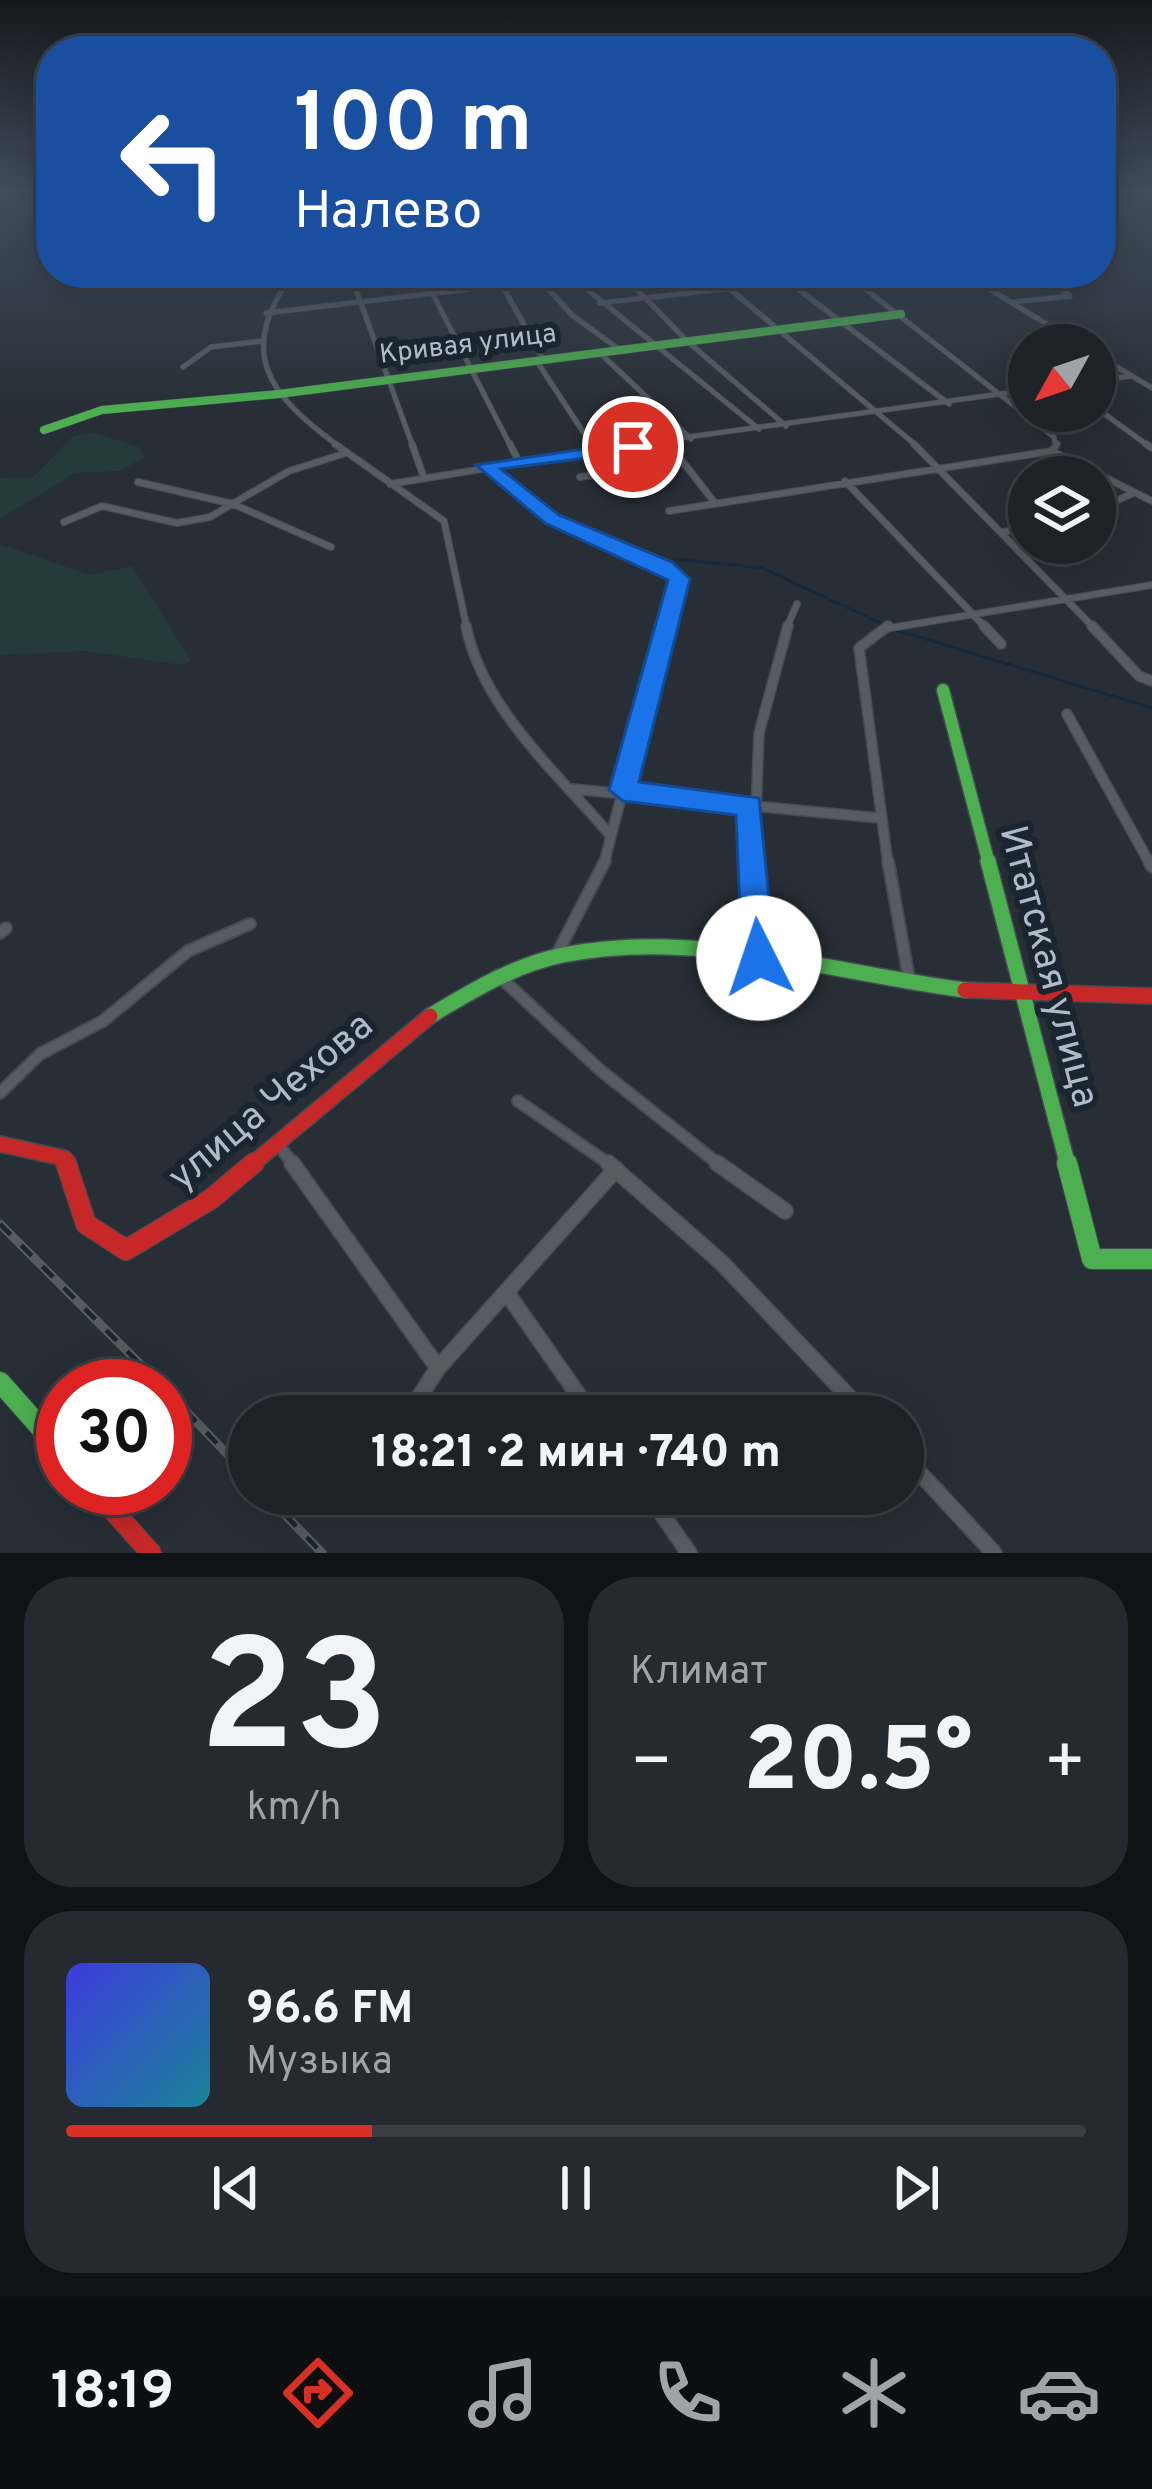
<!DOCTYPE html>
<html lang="ru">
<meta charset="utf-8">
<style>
:root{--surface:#1d2228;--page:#252a30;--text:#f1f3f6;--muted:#a0a4a8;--line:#3b3f45;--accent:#d93025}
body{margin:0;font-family:Overpass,sans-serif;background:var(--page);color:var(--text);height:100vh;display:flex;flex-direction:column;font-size:45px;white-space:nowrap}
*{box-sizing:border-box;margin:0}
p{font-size:39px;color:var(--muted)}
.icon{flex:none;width:66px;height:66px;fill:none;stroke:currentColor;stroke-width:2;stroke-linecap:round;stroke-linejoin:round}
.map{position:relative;height:1553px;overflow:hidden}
.panel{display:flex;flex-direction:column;gap:24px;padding:24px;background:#101316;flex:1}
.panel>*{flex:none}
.top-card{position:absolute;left:36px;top:36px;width:1080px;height:252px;border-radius:48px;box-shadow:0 6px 30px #0003,0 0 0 3px var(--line);background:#1a4fa0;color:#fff;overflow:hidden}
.needle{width:78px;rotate:230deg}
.controls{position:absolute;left:1008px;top:324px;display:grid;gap:24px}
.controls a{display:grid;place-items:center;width:108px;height:108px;border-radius:50%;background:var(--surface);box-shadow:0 6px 30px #0003,0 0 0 3px var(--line);font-size:60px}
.speed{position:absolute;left:36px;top:1359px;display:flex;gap:24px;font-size:60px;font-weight:700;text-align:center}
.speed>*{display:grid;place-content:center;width:156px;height:156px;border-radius:50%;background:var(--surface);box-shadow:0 6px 30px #0003,0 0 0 3px var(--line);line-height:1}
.speed .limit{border:18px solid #d22;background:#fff;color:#111}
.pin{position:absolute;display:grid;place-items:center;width:102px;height:102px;color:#fff;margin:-51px;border:6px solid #fff;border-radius:50%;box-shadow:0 3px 12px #0007}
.me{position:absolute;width:132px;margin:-66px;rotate:356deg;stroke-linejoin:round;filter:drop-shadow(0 0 9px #0008)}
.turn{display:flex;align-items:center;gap:42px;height:252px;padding:0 60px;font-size:54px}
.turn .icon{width:156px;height:156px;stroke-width:2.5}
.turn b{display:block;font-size:84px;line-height:102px}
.big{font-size:90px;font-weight:800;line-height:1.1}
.panel .card{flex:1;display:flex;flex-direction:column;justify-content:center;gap:18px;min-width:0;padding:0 42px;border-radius:48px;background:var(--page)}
.panel .dial{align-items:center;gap:0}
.dial b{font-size:156px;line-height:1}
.song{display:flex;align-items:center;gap:36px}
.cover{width:144px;height:144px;border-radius:18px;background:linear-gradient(135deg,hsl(240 70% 55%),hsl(190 70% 35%))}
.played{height:12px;border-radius:6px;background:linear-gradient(90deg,var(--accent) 30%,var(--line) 30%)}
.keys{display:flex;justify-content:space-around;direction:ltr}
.heat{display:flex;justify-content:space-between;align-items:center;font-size:66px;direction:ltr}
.panel .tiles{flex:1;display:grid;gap:24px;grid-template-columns:1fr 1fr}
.card:last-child{grid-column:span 2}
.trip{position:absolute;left:228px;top:1395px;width:696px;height:120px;border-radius:60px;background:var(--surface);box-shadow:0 6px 30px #0003,0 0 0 3px var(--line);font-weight:800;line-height:120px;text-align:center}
.menu{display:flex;height:192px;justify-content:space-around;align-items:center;background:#0c0e10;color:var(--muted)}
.menu .icon{width:84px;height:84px}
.menu .current{color:var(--accent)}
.menu b{font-size:54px;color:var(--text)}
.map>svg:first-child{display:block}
</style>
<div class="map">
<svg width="1152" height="1553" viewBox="0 0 1152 1553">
<rect width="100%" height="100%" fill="#272e35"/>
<!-- green -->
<path fill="#243a3b" d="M91,432l48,15 6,10 -25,14 -45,2 -75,46v-41l33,-1 39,-40z
M0,544l90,31 42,-9 59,95 -10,4 -96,-14 -85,4z"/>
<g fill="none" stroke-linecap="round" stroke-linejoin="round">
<!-- stream -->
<path stroke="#162839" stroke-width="3" d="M674,559l88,9 125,58
M896,630l256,78"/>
<!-- street-far4 casing -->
<g stroke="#444b52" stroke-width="6">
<path id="street-far4" d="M293,273c-57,80 -26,121 47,174
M350,273l63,174
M422,273l89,174
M621,273l66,68 99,85
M711,273l207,174
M777,273l172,131
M845,273l209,164 2,10
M963,273l118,72
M573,278l186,151
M542,282l30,33 48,35
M503,287l40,72
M1013,302l57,-6 -30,-23
M600,303l248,-28
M266,313l340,-40
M600,353l91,86
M1095,354l57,34
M536,360l57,87
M183,367l28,-20 51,-6
M1095,381l36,-5
M1095,407l55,40
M669,443l3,4
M615,447l414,-57"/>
</g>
<!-- street-far3 casing -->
<g stroke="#444b52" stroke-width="8">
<path id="street-far3" d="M335,444l109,77 23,108
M412,444l11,31
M510,444l8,16
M591,444l6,8
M669,444l46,59
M914,444l181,185
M1057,444l-5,7 100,50
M1146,444l6,4
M486,466l66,53 113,47 14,13 -13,50
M580,477l103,-14
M845,481l142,148
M138,482l95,22 98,43
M390,484l247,-40
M669,511l383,-60
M1095,511l36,-17
M64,522l38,-16 75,17 33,-6 79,-46 57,-18
M1003,532l26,-5
M786,629l11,-25
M884,629l268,-44"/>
</g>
<!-- street-far2 casing -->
<g stroke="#444b52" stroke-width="12">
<path id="street-far2" d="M466,626c16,82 93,149 145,210l-7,28
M888,626l-29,22 29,216
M984,626l17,18
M1092,626l47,50 13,5
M1067,714l83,150
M572,789l308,29
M611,836l55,-210
M754,864l5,-131 29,-107"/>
</g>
<!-- street-far1 casing -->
<g stroke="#444b52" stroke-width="14">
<path id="street-far1" d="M754,861l5,96
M888,861l22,123
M1149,861l3,6
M0,933l6,-5
M559,950l46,-89
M498,975l102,95 121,96
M0,1093l40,-39 63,-33 85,-70 62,-27
M518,1101l94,65
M277,1142l17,24"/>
</g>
<!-- street casing -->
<g stroke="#444b52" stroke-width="18">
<path id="street" d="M292,1163l146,205
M608,1163l113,99 146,154
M717,1163l68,48
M507,1293l86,123
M407,1416l31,-48 178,-199
M903,1455l91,98
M648,1494l41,59
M349,1504l7,-10"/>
</g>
<!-- fast-far3 casing -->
<g stroke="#444b52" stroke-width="9">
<path id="fast-far3" d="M44,430l58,-20 177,-16 622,-80"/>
</g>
<!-- fast-far2 casing -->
<g stroke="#444b52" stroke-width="15">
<path id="fast-far2" d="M943,690l46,174"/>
</g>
<!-- fast-far1 casing -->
<g stroke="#444b52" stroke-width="18">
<path id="fast-far1" d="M988,861l80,305
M430,1016c42,-25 84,-51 133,-61 132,-27 271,18 402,35"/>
</g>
<!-- fast casing -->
<g stroke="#444b52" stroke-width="22">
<path id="fast" d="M1067,1163l25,96h60
M0,1382l63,71"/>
</g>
<!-- jam-far1 casing -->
<g stroke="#444b52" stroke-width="18">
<path id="jam-far1" d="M965,990l187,6
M0,1144l64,14 3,8
M250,1166l180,-150"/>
</g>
<!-- jam casing -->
<g stroke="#444b52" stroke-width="22">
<path id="jam" d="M66,1163l20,61 40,26 85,-51 43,-36
M93,1488l58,65"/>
</g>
<!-- street-far4 -->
<use href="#street-far4" stroke="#575c63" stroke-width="4.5"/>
<!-- street-far3 -->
<use href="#street-far3" stroke="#575c63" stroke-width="6"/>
<!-- street-far2 -->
<use href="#street-far2" stroke="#575c63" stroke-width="9"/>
<!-- street-far1 -->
<use href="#street-far1" stroke="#575c63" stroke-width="10"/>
<!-- street -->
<use href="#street" stroke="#575c63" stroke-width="15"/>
<!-- fast-far3 -->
<use href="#fast-far3" stroke="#4caf50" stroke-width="8"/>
<!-- fast-far2 -->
<use href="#fast-far2" stroke="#4caf50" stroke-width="12"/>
<!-- fast-far1 -->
<use href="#fast-far1" stroke="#4caf50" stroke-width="15"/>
<!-- fast -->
<use href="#fast" stroke="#4caf50" stroke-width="20"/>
<!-- jam-far1 -->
<use href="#jam-far1" stroke="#c62828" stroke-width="15"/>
<!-- jam -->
<use href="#jam" stroke="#c62828" stroke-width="20"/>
<!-- rail casing -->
<g stroke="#565b60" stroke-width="9">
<path id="rail" d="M0,1224l162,162
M165,1389l84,88
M265,1494l57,59"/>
</g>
<!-- rail -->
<use href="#rail" stroke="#1a2530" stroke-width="4.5" stroke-dasharray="15" stroke-linecap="butt"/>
</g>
<!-- sky -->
<linearGradient id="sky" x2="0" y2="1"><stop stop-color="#15191d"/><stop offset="0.47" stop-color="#414c5c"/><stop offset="1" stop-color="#414c5c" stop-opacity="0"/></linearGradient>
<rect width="1152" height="410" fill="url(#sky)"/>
<!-- route -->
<path fill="#1a73e8" stroke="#114b97" stroke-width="3" d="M633,442l9,5 -2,4 -139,18 58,46 113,47 18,17 -51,203 120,16 16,160 -5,11 -11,4 -12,-4 -5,-11 -6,-143 -113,-14 -14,-11 59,-210 -123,-57 -69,-58z"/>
<g text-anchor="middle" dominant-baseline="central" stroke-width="12" stroke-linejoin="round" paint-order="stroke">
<!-- far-street labels -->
<g font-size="27" fill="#b0bbc7" stroke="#1a2530">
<text transform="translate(468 345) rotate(-7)">Кривая улица</text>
</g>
<!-- near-street labels -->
<g font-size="39" fill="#b0bbc7" stroke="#1a2530">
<text transform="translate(1047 967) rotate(75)">Итатская улица</text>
<text transform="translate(272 1103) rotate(-40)">улица Чехова</text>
</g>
</g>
</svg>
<div class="controls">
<a><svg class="needle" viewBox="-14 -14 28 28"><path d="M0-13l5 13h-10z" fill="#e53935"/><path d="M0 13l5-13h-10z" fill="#a0a4a8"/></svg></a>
<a><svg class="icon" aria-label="layers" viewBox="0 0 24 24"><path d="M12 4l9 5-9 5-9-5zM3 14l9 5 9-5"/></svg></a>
</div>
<div class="speed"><div class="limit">30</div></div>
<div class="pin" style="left:633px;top:447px;background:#d93025"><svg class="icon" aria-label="arrive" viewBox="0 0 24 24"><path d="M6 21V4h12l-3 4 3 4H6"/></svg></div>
<svg class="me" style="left:759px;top:958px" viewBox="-20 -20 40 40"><circle r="19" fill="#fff"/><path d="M0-13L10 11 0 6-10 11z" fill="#1a73e8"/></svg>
<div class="trip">18:21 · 2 мин · 740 m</div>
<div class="top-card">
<div class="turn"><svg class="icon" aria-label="left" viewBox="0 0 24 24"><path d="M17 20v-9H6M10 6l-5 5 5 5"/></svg><div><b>100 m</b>Налево</div></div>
</div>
</div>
<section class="panel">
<div class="tiles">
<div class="card dial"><b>23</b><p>km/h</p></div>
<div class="card"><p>Климат</p>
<div class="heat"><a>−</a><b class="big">20.5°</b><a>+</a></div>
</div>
<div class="card">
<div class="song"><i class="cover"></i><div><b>96.6 FM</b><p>Музыка</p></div></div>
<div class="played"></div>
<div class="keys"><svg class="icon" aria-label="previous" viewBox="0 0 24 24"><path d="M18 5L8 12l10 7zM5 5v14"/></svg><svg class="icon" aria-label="pause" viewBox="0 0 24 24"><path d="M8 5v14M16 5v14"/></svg><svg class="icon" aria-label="next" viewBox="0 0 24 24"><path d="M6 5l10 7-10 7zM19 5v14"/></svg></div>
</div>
</div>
</section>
<nav class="menu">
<b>18:19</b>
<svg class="icon current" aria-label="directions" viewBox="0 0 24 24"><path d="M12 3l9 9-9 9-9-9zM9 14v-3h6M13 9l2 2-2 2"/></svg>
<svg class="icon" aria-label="music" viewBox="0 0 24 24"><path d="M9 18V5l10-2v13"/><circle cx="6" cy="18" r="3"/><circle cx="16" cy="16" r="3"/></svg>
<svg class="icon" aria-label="phone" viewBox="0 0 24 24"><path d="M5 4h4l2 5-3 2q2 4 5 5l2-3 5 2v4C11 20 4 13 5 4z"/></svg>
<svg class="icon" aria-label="climate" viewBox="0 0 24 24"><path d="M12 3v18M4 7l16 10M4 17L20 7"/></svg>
<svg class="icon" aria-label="car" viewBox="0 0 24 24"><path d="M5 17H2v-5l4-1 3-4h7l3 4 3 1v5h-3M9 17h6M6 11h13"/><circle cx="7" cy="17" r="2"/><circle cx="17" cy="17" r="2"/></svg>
</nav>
